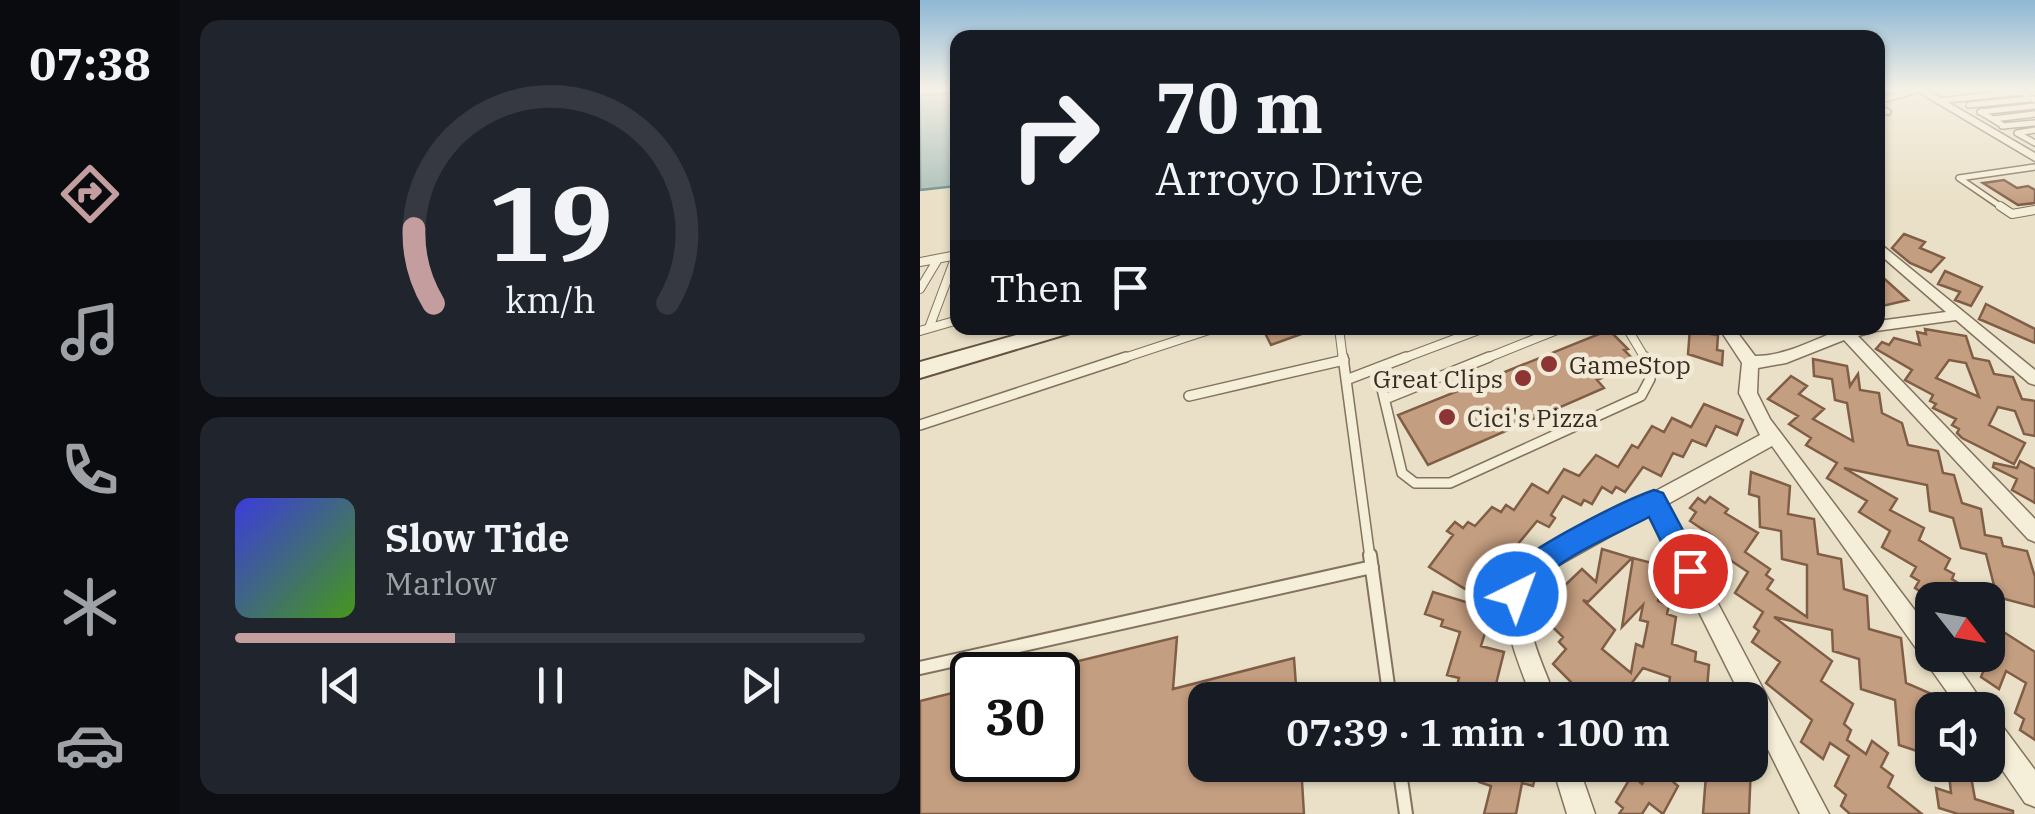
<!DOCTYPE html>
<meta charset="utf-8">
<style>
:root{--surface:#171b24;--page:#20242c;--text:#f1f3f6;--muted:#9ea1a6;--line:#363941;--accent:#c49e9f}
body{margin:0;font-family:"IBM Plex Serif",serif;background:var(--page);color:var(--text);height:100vh;display:flex;flex-direction:column;font-size:38px;white-space:nowrap}
*{box-sizing:border-box;margin:0}
p{font-size:32px;color:var(--muted)}
.icon{flex:none;width:55px;height:55px;fill:none;stroke:currentColor;stroke-width:2;stroke-linecap:round;stroke-linejoin:round}
.map{position:relative;flex:1;overflow:hidden}
.side{display:flex;flex-direction:column;gap:20px;padding:20px;background:#0d0f14;width:740px}
.side>*{flex:none}
.guide{position:absolute;left:30px;top:30px;width:935px;height:305px;border-radius:20px;box-shadow:0 2px 8px #0004;background:#171b24;color:var(--text);overflow:hidden}
.needle{width:65px;rotate:121deg}
.controls{position:absolute;left:995px;top:582px;display:grid;gap:20px}
.controls a{display:grid;place-items:center;width:90px;height:90px;border-radius:20px;background:var(--surface);box-shadow:0 2px 8px #0004;font-size:50px}
.speed{position:absolute;left:30px;top:652px;display:flex;gap:20px;font-size:50px;font-weight:700;text-align:center}
.speed>*{display:grid;place-content:center;width:130px;height:130px;border-radius:50%;background:var(--surface);box-shadow:0 2px 8px #0004;line-height:1}
.speed .limit{border:5px solid #111;border-radius:15px;background:#fff;color:#111}
.pin{position:absolute;display:grid;place-items:center;width:85px;height:85px;color:#fff;margin:-42px;border:5px solid #fff;border-radius:50%;box-shadow:0 2px 10px #0007}
.me{position:absolute;width:110px;margin:-55px;rotate:42deg;stroke-linejoin:round;filter:drop-shadow(0 0 8px #0008)}
.turn{display:flex;align-items:center;gap:35px;height:210px;padding:0 40px;font-size:45px}
.turn .icon{width:130px;height:130px;stroke-width:2.5}
.turn b{display:block;font-size:70px;line-height:85px}
.then{display:flex;align-items:center;height:95px;padding:0 40px;background:#0003;gap:20px;font-size:38px}
.side .tile{flex:1;display:flex;flex-direction:column;justify-content:center;gap:15px;min-width:0;padding:0 35px;border-radius:20px;background:var(--page)}
.side .dial{align-items:center;gap:0}
.dial svg{height:260px;overflow:visible;fill:none;stroke:var(--line);stroke-width:7;stroke-linecap:round;text-anchor:middle}
.dial text{fill:var(--text);stroke:none}
.song{display:flex;align-items:center;gap:30px}
.cover{width:120px;height:120px;border-radius:15px;background:linear-gradient(135deg,hsl(240 70% 55%),hsl(100 70% 35%))}
.played{height:10px;border-radius:5px;background:linear-gradient(90deg,var(--accent) 35%,var(--line) 35%)}
.keys{display:flex;justify-content:space-around;direction:ltr}
.trip{position:absolute;left:268px;top:682px;width:580px;height:100px;border-radius:20px;background:var(--surface);box-shadow:0 2px 8px #0004;font-weight:600;line-height:100px;text-align:center}
main{display:flex;flex:1;min-height:0}
.menu{display:flex;flex-direction:column;width:180px;justify-content:space-around;align-items:center;background:#090b0e;color:var(--muted)}
.menu .icon{width:70px;height:70px}
.menu .active{color:var(--accent)}
.menu b{font-size:45px;color:var(--text)}
.map>svg:first-child{display:block}
</style>
<main>
<nav class="menu">
<b>07:38</b>
<svg class="icon active" aria-label="directions" viewBox="0 0 24 24"><path d="M12 3l9 9-9 9-9-9zM9 14v-3h6M13 9l2 2-2 2"/></svg>
<svg class="icon" aria-label="music" viewBox="0 0 24 24"><path d="M9 18V5l10-2v13"/><circle cx="6" cy="18" r="3"/><circle cx="16" cy="16" r="3"/></svg>
<svg class="icon" aria-label="phone" viewBox="0 0 24 24"><path d="M5 4h4l2 5-3 2q2 4 5 5l2-3 5 2v4C11 20 4 13 5 4z"/></svg>
<svg class="icon" aria-label="climate" viewBox="0 0 24 24"><path d="M12 3v18M4 7l16 10M4 17L20 7"/></svg>
<svg class="icon" aria-label="car" viewBox="0 0 24 24"><path d="M5 17H2v-5l4-1 3-4h7l3 4 3 1v5h-3M9 17h6M6 11h13"/><circle cx="7" cy="17" r="2"/><circle cx="17" cy="17" r="2"/></svg>
</nav>
<section class="side">
<div class="tile dial"><svg viewBox="0 0 100 80">
<path d="M14 69A42 42 0 1 1 86 69"/>
<path d="M14 69A42 42 0 0 1 8 46" stroke="#c49e9f"/>
<text x="50" y="56" font-size="32" font-weight="700">19</text>
<text x="50" y="72" font-size="11">km/h</text>
</svg></div>
<div class="tile">
<div class="song"><i class="cover"></i><div><b>Slow Tide</b><p>Marlow</p></div></div>
<div class="played"></div>
<div class="keys"><svg class="icon" aria-label="previous" viewBox="0 0 24 24"><path d="M18 5L8 12l10 7zM5 5v14"/></svg><svg class="icon" aria-label="pause" viewBox="0 0 24 24"><path d="M8 5v14M16 5v14"/></svg><svg class="icon" aria-label="next" viewBox="0 0 24 24"><path d="M6 5l10 7-10 7zM19 5v14"/></svg></div>
</div>
</section>
<div class="map">
<svg width="1115" height="814" viewBox="0 0 1115 814">
<rect width="100%" height="100%" fill="#eae0c7"/>
<!-- water -->
<path fill="#a8beb8" stroke="#6f8b85" stroke-width="2.5" d="M37,93v93l-37,4v-95z"/>
<!-- building -->
<path fill="#c49e80" stroke="#805e46" stroke-width="2.5" fill-rule="evenodd" d="M1084,180l13,8 11,-2 7,4v13l-17,2 -35,-22z
M984,234l21,8 -5,6 24,10 -13,14 -21,-9 -18,-15z
M1025,271l37,16 -11,19 -16,-6 5,-8 -22,-8z
M958,273l30,27 -30,7z
M1066,304l49,25v14l-56,-24z
M354,328h41v1l-44,16 -7,-14z
M770,328l20,2v4l8,1 -1,15 6,1 -1,14 -34,-11z
M1005,329l41,7 7,22 16,3 5,13 19,3 9,22 13,2v35l-11,-2 -9,-23 -17,-4 -9,18 36,18 -11,21 -52,-26 -5,-5 2,-4 -7,-4 4,-6 -23,-11 3,-4 -6,-3 3,-6 -28,-15 7,-10 -36,-21 6,-7 7,3 5,-7 26,7 -3,-13 9,2zM1029,360l17,3 13,34 -43,-19z
M689,330l19,19 -4,1 8,8 -9,4 4,5 -30,13 7,8 -176,77 -30,-50z
M893,359l34,7 3,20 8,-12 2,16 19,3 3,20 20,10 6,22 30,6 5,22 11,2 8,28 19,6 4,26 16,3 2,8 24,5 8,26v30l-38,-10 -11,-43 -25,-6 -8,-30 -23,-7 -3,-26 -83,-17 53,31 -7,11 34,18 -5,12 31,19 -5,10 9,5 -2,5 32,21h-50l-19,-12 4,-7 -8,-5 5,-9 -34,-20 8,-16 -31,-19 8,-11 -40,-23 10,-15 -31,-18 5,-7 -22,-14 9,-8 -30,-17 23,-23 16,10 -8,8 25,15 -11,10 40,22 -6,-38 -12,-3 -3,-21 -18,-3z
M784,404l39,16 -6,15 -21,-9 -10,20 -14,-6 -9,17 -10,-4 -12,23 -18,-9 -18,25 -9,-5 -4,6 -10,-6 -10,17 -8,-4 -3,5 -18,-9 -12,19 4,3 -6,9 -12,-6 -24,29 -5,-4 -15,17 -2,-2 -21,31 -41,-25 24,-32 -6,-4 8,-9 8,6 5,-6 7,4 17,-19 9,5 5,-7 8,5 18,-26 16,9 16,-24 15,7 17,-21 22,12 14,-22 6,3 14,-22 12,6 8,-14 19,9z
M1100,461l15,8v34l-23,-13 5,-11 -24,-12 1,-4 23,5z
M831,472l39,14 -2,28 26,5 4,35 23,5 3,30 23,7 2,33 32,9 5,45 37,16 2,11h-13v46l-33,-11 -4,-45 -34,-11 -2,-30 -26,-8 -1,-21 -58,-13 58,44 -11,20 32,23 -9,20 7,6 -4,10 19,14 6,-13 16,12 -7,14 12,9 -5,11 34,27h-72l-9,-8 5,-11 -11,-9 14,-30 -19,-13 -7,16 -22,-17 11,-22 -46,-37 14,-21 -28,-20 7,-11 -5,-4 9,-15 -28,-19 13,-21 -21,-14 -9,13 -15,-11 11,-23 -24,-16 6,-9 -6,-4 8,-10 7,5 5,-6 18,12 -3,4 33,20 -13,19 25,17 -4,6 7,5 -6,9 40,28v-52l-25,-6 -1,-28 -21,-4 -1,-30 -10,-3z
M682,549l30,9 -44,44 -5,-2 32,30 -13,19 29,24 5,-29 7,3 5,-25 -8,-2 3,-15 -21,22 11,-69 30,8 -5,35 11,4 -2,9 9,3 -4,27 24,8 -1,9 14,4 -3,35h-39l3,-23 -27,-9 -24,32h-50l9,-11 -25,-25 13,-15 -7,-7 4,-5 -26,-25 45,-43 14,13z
M513,592l59,18 -11,36 23,6 -12,48h-39l6,-22 -12,-3 13,-43 -19,-6 2,-6 -18,-6z
M1082,631l33,21v88l-15,-10 4,-11 -9,-6 11,-30 -20,-12 -7,18 -18,-12 4,-10 -19,-12h22v-13l7,5z
M257,637l-4,52 121,-31 3,42h-92v65h96l3,49h-384v-113l52,-13v72h86v-94z
M564,765h41l12,4 -4,17 -11,-3 -6,31h-32l7,-28 -12,-4z
M734,765l24,21 -15,28 -14,-11 -7,11h-23l4,-6 -7,-6 16,-27 10,9z
M764,765h67l-2,49h-46l3,-39z
M1028,765h21l6,34 38,12v3h-55l-19,-6 -3,-20 15,5z"/>
<g fill="none" stroke-linecap="round" stroke-linejoin="round">
<!-- lane-far3 casing -->
<g stroke="#83735e" stroke-width="8">
<path id="lane-far3" d="M958,101l40,-11
M1018,101l83,-9 14,8
M1049,105l61,-6
M958,107l10,5
M1060,112l55,-6
M1061,112l23,14
M1073,119l42,-5
M1082,126l33,-3
M1115,130l-18,3 18,10
M1083,208l-44,-30 76,-11"/>
</g>
<!-- lane-far2 casing -->
<g stroke="#83735e" stroke-width="10">
<path id="lane-far2" d="M1080,206l12,8 23,-4
M0,262l37,-7
M0,289l18,-30
M9,328l27,-72
M419,328l4,32
M707,328l19,32
M0,331l38,-11
M198,360l97,-32
M479,360l85,-32
M562,360l80,-32"/>
</g>
<!-- lane-far1 casing -->
<g stroke="#83735e" stroke-width="12">
<path id="lane-far1" d="M423,357l27,201
M457,368l25,105 13,10h35l191,-87 9,-17 -5,-22
M426,380l60,-23
M269,396l155,-36
M465,399l104,-42
M0,425l206,-68"/>
</g>
<!-- lane casing -->
<g stroke="#83735e" stroke-width="16">
<path id="lane" d="M450,555l20,145
M0,668l452,-101
M479,765l7,49"/>
</g>
<!-- street casing -->
<g stroke="#83735e" stroke-width="3">
<path id="street" d="M995,90h12l108,63v8z
M958,242l157,128v15l-6,-2 -73,-63 -80,11 -18,5 177,183v23l-7,-3 -184,-199 -58,23 -28,5 -1,25 13,26 162,214v22h18l38,55h-28l-188,-264 -106,59 163,309h-29l-50,-101v-13h-7l-93,-186 -116,65c-18,38 10,85 22,121h-24c-16,-48 -39,-86 -14,-135l242,-130 -21,-42 3,-30 -23,-35h15l21,28c29,0 54,-14 82,-25l1,-3h40v-7l68,-9 -68,-59z
M1068,715l9,4 38,51v37l-10,-4 -37,-54z
M632,765h26l17,49h-28z"/>
</g>
<!-- secondary casing -->
<g stroke="#655441" stroke-width="4">
<path id="secondary" d="M121,328h32l-3,5 -150,45v-16z"/>
</g>
<!-- lane-far3 -->
<use href="#lane-far3" stroke="#f5eed9" stroke-width="5"/>
<!-- lane-far2 -->
<use href="#lane-far2" stroke="#f5eed9" stroke-width="8"/>
<!-- lane-far1 -->
<use href="#lane-far1" stroke="#f5eed9" stroke-width="9"/>
<!-- lane -->
<use href="#lane" stroke="#f5eed9" stroke-width="12"/>
<!-- street -->
<use href="#street" fill="#f5eed9" fill-rule="evenodd"/>
<!-- secondary -->
<use href="#secondary" fill="#f5eed9" fill-rule="evenodd"/>
</g>
<!-- sky -->
<linearGradient id="sky" x2="0" y2="1"><stop stop-color="#8eb8d5"/><stop offset="0.44" stop-color="#f6f1e6"/><stop offset="1" stop-color="#f6f1e6" stop-opacity="0"/></linearGradient>
<rect width="1115" height="204" fill="url(#sky)"/>
<!-- route -->
<path fill="#1a73e8" stroke="#114b97" stroke-width="2.5" d="M734,490l9,3 37,69 4,9 -4,9 -10,4 -10,-4 -31,-63c-41,22 -104,43 -123,86l-10,5 -11,-5c-4,-10 -3,-20 3,-30 16,-23 117,-73 146,-83z"/>
<!-- markers -->
<g fill="#8c3534" stroke="#f2ead6" stroke-width="4">
<circle cx="629" cy="364" r="10"/>
<circle cx="603" cy="378" r="10"/>
<circle cx="527" cy="417" r="10"/>
</g>
<g text-anchor="middle" dominant-baseline="central" stroke-width="9" stroke-linejoin="round" paint-order="stroke">
<!-- poi labels -->
<g font-size="25" fill="#352b20" stroke="#f2ead6" text-anchor="start">
<text x="649" y="364">GameStop</text>
<text x="583" y="378" text-anchor="end">Great Clips</text>
<text x="547" y="417">Cici's Pizza</text>
</g>
</g>
</svg>
<div class="controls">
<a><svg class="needle" viewBox="-14 -14 28 28"><path d="M0-13l5 13h-10z" fill="#e53935"/><path d="M0 13l5-13h-10z" fill="#9ea1a6"/></svg></a>
<a><svg class="icon" aria-label="sound" viewBox="0 0 24 24"><path d="M4 9h4l5-4v14l-5-4H4zM17 9q2 3 0 6"/></svg></a>
</div>
<div class="speed"><div class="limit">30</div></div>
<div class="pin" style="left:770px;top:571px;background:#d93025"><svg class="icon" aria-label="arrive" viewBox="0 0 24 24"><path d="M6 21V4h12l-3 4 3 4H6"/></svg></div>
<svg class="me" style="left:596px;top:594px" viewBox="-20 -20 40 40"><circle r="17" fill="#1a73e8" stroke="#fff" stroke-width="3"/><path d="M0-11L8 9 0 5-8 9z" fill="#fff"/></svg>
<div class="trip">07:39 · 1 min · 100 m</div>
<div class="guide">
<div class="turn"><svg class="icon" aria-label="right" viewBox="0 0 24 24"><path d="M7 20v-9h11M14 6l5 5-5 5"/></svg><div><b>70 m</b>Arroyo Drive</div></div>
<div class="then">Then<svg class="icon" aria-label="arrive" viewBox="0 0 24 24"><path d="M6 21V4h12l-3 4 3 4H6"/></svg></div>
</div>
</div>
</main>
